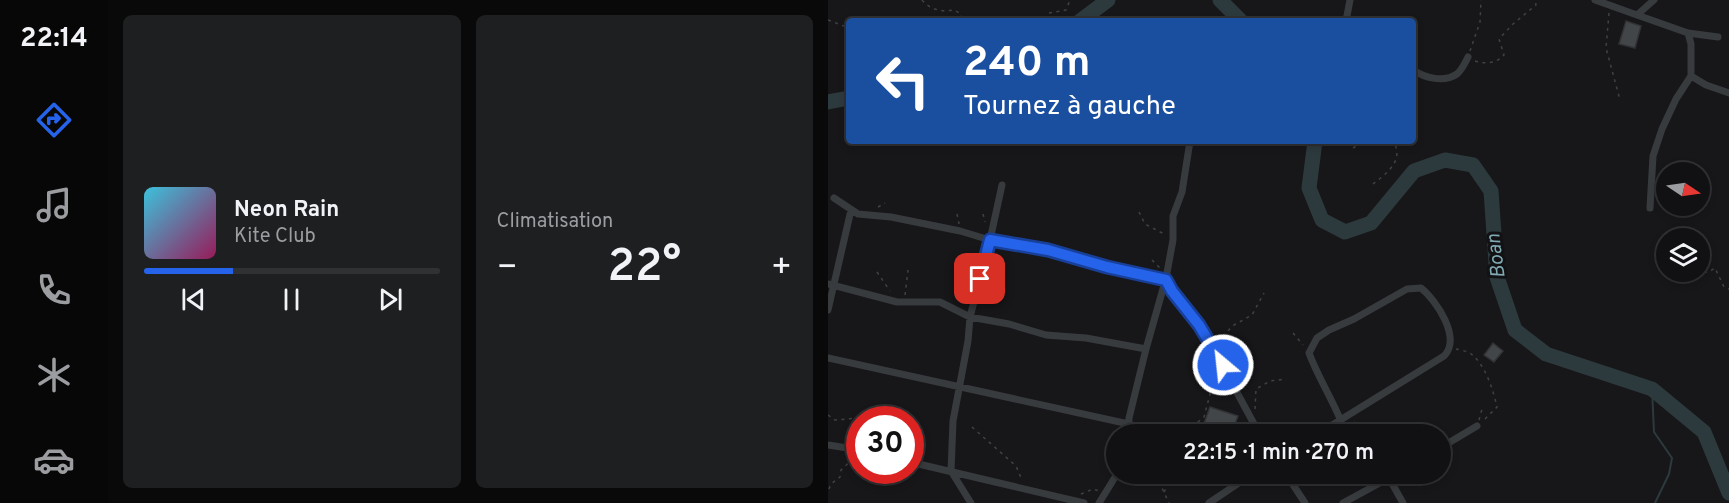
<!DOCTYPE html>
<html lang="fr">
<meta charset="utf-8">
<style>
:root{--surface:#111113;--page:#1e1f21;--text:#f1f3f6;--muted:#9c9da0;--line:#303133;--accent:#2563eb}
body{margin:0;font-family:Overpass,sans-serif;background:var(--page);color:var(--text);height:100vh;display:flex;flex-direction:column;font-size:22px;white-space:nowrap}
*{box-sizing:border-box;margin:0}
p{font-size:20px;color:var(--muted)}
.icon{flex:none;width:33px;height:33px;fill:none;stroke:currentColor;stroke-width:2;stroke-linecap:round;stroke-linejoin:round}
.map{position:relative;flex:1;overflow:hidden}
.panel{display:flex;flex-direction:column;gap:15px;padding:15px;background:#09090a;width:720px}
.panel>*{flex:none}
.hud{position:absolute;left:18px;top:18px;width:570px;height:126px;border-radius:6px;box-shadow:0 3px 9px #0003,0 0 0 2px var(--line);background:#1a4fa0;color:#fff;overflow:hidden}
.needle{width:39px;rotate:103deg}
.buttons{position:absolute;left:828px;top:162px;display:grid;gap:12px}
.buttons a{display:grid;place-items:center;width:54px;height:54px;border-radius:50%;background:var(--surface);box-shadow:0 3px 9px #0003,0 0 0 2px var(--line);font-size:30px}
.speed{position:absolute;left:18px;top:406px;display:flex;gap:12px;font-size:30px;font-weight:700;text-align:center}
.speed>*{display:grid;place-content:center;width:78px;height:78px;border-radius:50%;background:var(--surface);box-shadow:0 3px 9px #0003,0 0 0 2px var(--line);line-height:1}
.speed .limit{border:9px solid #d22;background:#fff;color:#111}
.pin{position:absolute;display:grid;place-items:center;width:51px;height:51px;color:#fff;margin:-26px;border-radius:12px;box-shadow:0 3px 9px #0006}
.me{position:absolute;width:66px;margin:-33px;rotate:332deg;stroke-linejoin:round;filter:drop-shadow(0 0 4px #0008)}
.turn{display:flex;align-items:center;gap:21px;height:126px;padding:0 18px;font-size:27px}
.turn .icon{width:78px;height:78px;stroke-width:2.5}
.turn b{display:block;font-size:42px;line-height:51px}
.big{font-size:45px;font-weight:600;line-height:1.1}
.panel .widget{flex:1;display:flex;flex-direction:column;justify-content:center;gap:9px;min-width:0;padding:0 21px;border-radius:9px;background:var(--page)}
.song{display:flex;align-items:center;gap:18px}
.cover{width:72px;height:72px;border-radius:9px;background:linear-gradient(135deg,hsl(190 70% 55%),hsl(330 70% 35%))}
.played{height:6px;border-radius:3px;background:linear-gradient(90deg,var(--accent) 30%,var(--line) 30%)}
.keys{display:flex;justify-content:space-around;direction:ltr}
.heat{display:flex;justify-content:space-between;align-items:center;font-size:33px;direction:ltr}
.panel .tiles{flex:1;display:grid;gap:15px;grid-template-columns:repeat(2,1fr)}
.trip{position:absolute;left:278px;top:424px;width:345px;height:60px;border-radius:30px;background:var(--surface);box-shadow:0 3px 9px #0003,0 0 0 2px var(--line);font-weight:600;line-height:60px;text-align:center}
main{display:flex;flex:1;min-height:0}
.menu{display:flex;flex-direction:column;width:108px;justify-content:space-around;align-items:center;background:#070708;color:var(--muted)}
.menu .icon{width:42px;height:42px}
.menu .current{color:var(--accent)}
.menu b{font-size:27px;color:var(--text)}
.map>svg:first-child{display:block}
</style>
<main>
<nav class="menu">
<b>22:14</b>
<svg class="icon current" aria-label="directions" viewBox="0 0 24 24"><path d="M12 3l9 9-9 9-9-9zM9 14v-3h6M13 9l2 2-2 2"/></svg>
<svg class="icon" aria-label="music" viewBox="0 0 24 24"><path d="M9 18V5l10-2v13"/><circle cx="6" cy="18" r="3"/><circle cx="16" cy="16" r="3"/></svg>
<svg class="icon" aria-label="phone" viewBox="0 0 24 24"><path d="M5 4h4l2 5-3 2q2 4 5 5l2-3 5 2v4C11 20 4 13 5 4z"/></svg>
<svg class="icon" aria-label="climate" viewBox="0 0 24 24"><path d="M12 3v18M4 7l16 10M4 17L20 7"/></svg>
<svg class="icon" aria-label="car" viewBox="0 0 24 24"><path d="M5 17H2v-5l4-1 3-4h7l3 4 3 1v5h-3M9 17h6M6 11h13"/><circle cx="7" cy="17" r="2"/><circle cx="17" cy="17" r="2"/></svg>
</nav>
<section class="panel">
<div class="tiles">
<div class="widget">
<div class="song"><i class="cover"></i><div><b>Neon Rain</b><p>Kite Club</p></div></div>
<div class="played"></div>
<div class="keys"><svg class="icon" aria-label="previous" viewBox="0 0 24 24"><path d="M18 5L8 12l10 7zM5 5v14"/></svg><svg class="icon" aria-label="pause" viewBox="0 0 24 24"><path d="M8 5v14M16 5v14"/></svg><svg class="icon" aria-label="next" viewBox="0 0 24 24"><path d="M6 5l10 7-10 7zM19 5v14"/></svg></div>
</div>
<div class="widget"><p>Climatisation</p>
<div class="heat"><a>−</a><b class="big">22°</b><a>+</a></div>
</div>
</div>
</section>
<div class="map">
<svg width="901" height="503" viewBox="0 0 901 503">
<rect width="100%" height="100%" fill="#171719"/>
<g fill="none" stroke-linecap="round" stroke-linejoin="round">
<!-- stream -->
<path stroke="#2d3a3d" stroke-width="2" d="M824,389l2,43 18,26 -3,16 -14,29"/>
<!-- river -->
<path stroke="#2d3a3d" stroke-width="15" d="M392,0l21,21
M252,21l28,-21
M0,102l21,-4
M487,141l-6,47 13,32 23,12 26,-9 43,-52 31,-11 28,5 18,26 6,86 18,53 31,24 106,35 52,43 25,61"/>
</g>
<!-- building -->
<path fill="#434649" stroke="#313235" stroke-width="1.5" d="M798,21l15,5 -6,22 -16,-4z
M665,343l10,8 -9,11 -10,-7z
M382,407l28,9 -7,19 -28,-9z"/>
<g fill="none" stroke-linecap="round" stroke-linejoin="round">
<!-- path -->
<path stroke="#3e4245" stroke-width="1.5" stroke-dasharray="3 4.5" stroke-linecap="butt" d="M94,0c8,10 20,12 32,10l7,4v7
M221,13l17,-3 4,-10
M781,13l-3,35 14,52
M0,20l21,8
M642,51l10,-29 1,-22
M647,61c11,3 21,3 29,-6l-5,-16 14,-15 23,-19 -1,-5
M525,148l12,-7
M545,184c14,-11 32,-24 20,-43
M50,207l7,-4
M311,212l6,12 19,10
M129,214l2,10
M155,214l2,8
M324,260l8,8
M49,272l13,19
M861,273l20,-1 6,-4 9,19 5,2
M77,295l3,-25
M465,333l10,12
M389,341l17,-16 18,-10 12,-22
M628,349c4,1 11,2 14,4 16,12 23,37 27,54l-15,15
M427,409l1,-20 14,-8 16,-2
M0,415l7,5 23,-2
M651,420l3,-11
M526,422l11,13
M144,427l44,39 6,14
M364,427l12,-10 9,-34 5,-9
M334,474l-1,12 8,17
M1,489l2,-5 9,-7 1,-7 14,-13
M336,492l9,-15
M253,494l12,-5 6,2"/>
<!-- street -->
<path stroke="#383b3e" stroke-width="7" d="M767,0l42,15 17,-15
M809,15l51,18 30,4
M518,21l4,-21
M585,70c12,8 31,13 44,4 5,-4 8,-11 11,-17
M863,76l15,9 23,8
M6,198l24,16 33,3 69,14 30,9 58,10 59,17 58,13 6,11 37,48 52,96
M822,208l3,-52 9,-27 14,-30 15,-23v-32l-3,-11
M0,284l69,18h43l30,15 39,7 37,11 40,3 60,11 -17,69v17
M0,310l23,-100
M318,349l20,-71 7,-38v-24l9,-24 8,-51
M0,358l351,77
M488,435l128,-79c18,-18 -8,-56 -23,-68l-14,1 -53,30 -25,11 -12,8 -8,15c9,24 22,44 32,68
M0,445l32,5
M612,448l37,-22
M82,462l174,41
M458,474l19,29
M561,478l14,25
M143,503l-20,-32 2,-50 15,-80 2,-24 20,-77 12,-55
M271,503l18,-29
M381,503l43,-29
M515,503l53,-29"/>
</g>
<g fill="none" stroke-linecap="round" stroke-linejoin="round">
<!-- route casing -->
<g stroke="#184099" stroke-width="15">
<path id="route" d="M152,279l10,-39 58,10 59,17 59,13 6,11 27,34 24,40"/>
</g>
<!-- route -->
<use href="#route" stroke="#2563eb" stroke-width="10"/>
</g>
<g text-anchor="middle" dominant-baseline="central" stroke-width="6" stroke-linejoin="round" paint-order="stroke">
<!-- water labels -->
<g font-size="20" font-style="italic" fill="#81aab3" stroke="#121214">
<text transform="translate(669 256) rotate(-97)">Boan</text>
</g>
</g>
</svg>
<div class="buttons">
<a><svg class="needle" viewBox="-14 -14 28 28"><path d="M0-13l5 13h-10z" fill="#e53935"/><path d="M0 13l5-13h-10z" fill="#9c9da0"/></svg></a>
<a><svg class="icon" aria-label="layers" viewBox="0 0 24 24"><path d="M12 4l9 5-9 5-9-5zM3 14l9 5 9-5"/></svg></a>
</div>
<div class="speed"><div class="limit">30</div></div>
<div class="pin" style="left:152px;top:279px;background:#d93025"><svg class="icon" aria-label="arrive" viewBox="0 0 24 24"><path d="M6 21V4h12l-3 4 3 4H6"/></svg></div>
<svg class="me" style="left:395px;top:365px" viewBox="-20 -20 40 40"><circle r="17" fill="#2563eb" stroke="#fff" stroke-width="3"/><path d="M0-11L8 9 0 5-8 9z" fill="#fff"/></svg>
<div class="trip">22:15 · 1 min · 270 m</div>
<div class="hud">
<div class="turn"><svg class="icon" aria-label="left" viewBox="0 0 24 24"><path d="M17 20v-9H6M10 6l-5 5 5 5"/></svg><div><b>240 m</b>Tournez à gauche</div></div>
</div>
</div>
</main>
